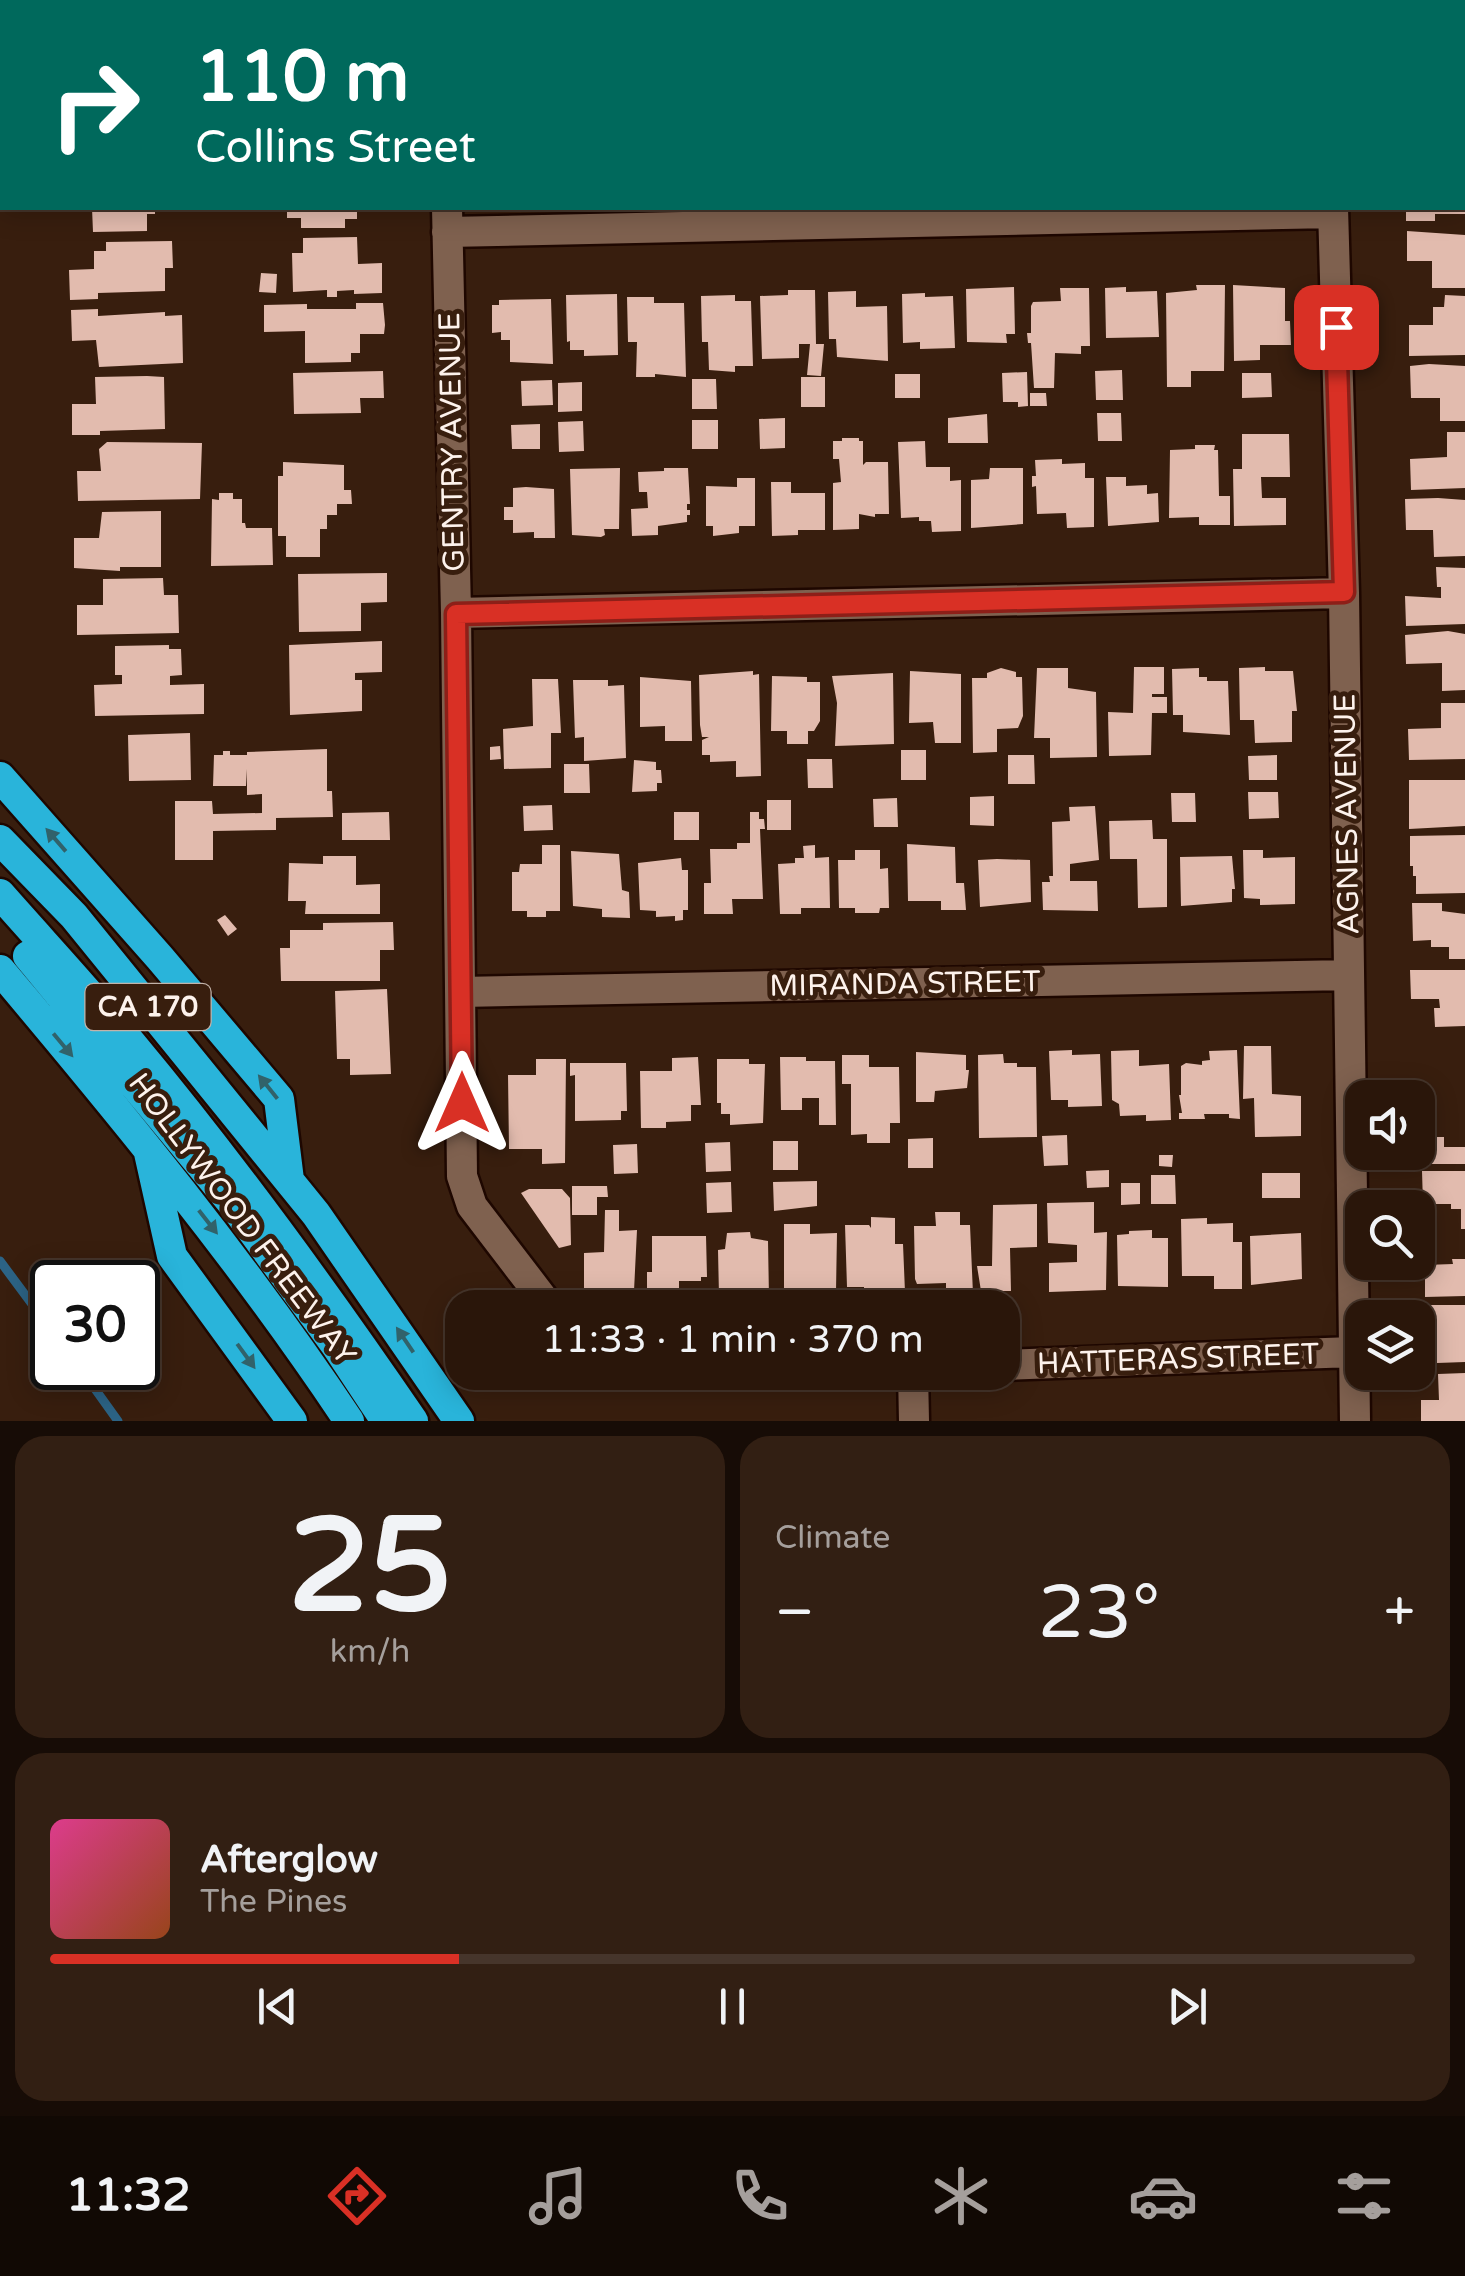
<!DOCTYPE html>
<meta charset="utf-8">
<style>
:root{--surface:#2a160a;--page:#321f13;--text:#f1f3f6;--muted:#a59f9c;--line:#46352b;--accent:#d93025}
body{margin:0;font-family:"Varela Round",sans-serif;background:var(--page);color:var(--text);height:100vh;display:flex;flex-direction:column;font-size:38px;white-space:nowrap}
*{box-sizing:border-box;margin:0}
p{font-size:32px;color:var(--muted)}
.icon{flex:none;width:55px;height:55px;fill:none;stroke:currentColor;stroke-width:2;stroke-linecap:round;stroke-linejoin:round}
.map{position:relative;height:1421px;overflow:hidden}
.drawer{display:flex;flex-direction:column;gap:15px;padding:15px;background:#170c06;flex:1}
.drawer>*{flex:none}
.guide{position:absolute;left:0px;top:0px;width:1465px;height:210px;box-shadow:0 5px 25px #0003,0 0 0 2px var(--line);background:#00695c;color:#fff;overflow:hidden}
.tools{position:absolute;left:1345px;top:1080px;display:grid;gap:20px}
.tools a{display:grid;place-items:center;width:90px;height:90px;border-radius:20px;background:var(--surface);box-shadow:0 5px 25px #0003,0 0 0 2px var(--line);font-size:50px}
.speed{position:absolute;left:30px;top:1260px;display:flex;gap:20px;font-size:50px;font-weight:700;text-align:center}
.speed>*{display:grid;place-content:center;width:130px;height:130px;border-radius:50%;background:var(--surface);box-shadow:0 5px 25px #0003,0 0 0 2px var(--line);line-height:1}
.speed .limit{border:5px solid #111;border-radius:15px;background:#fff;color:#111}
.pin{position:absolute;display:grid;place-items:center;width:85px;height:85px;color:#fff;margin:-42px;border-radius:20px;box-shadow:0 5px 15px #0006}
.me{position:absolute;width:110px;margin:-55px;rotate:0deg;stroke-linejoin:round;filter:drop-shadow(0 0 8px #0008)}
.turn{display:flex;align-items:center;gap:35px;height:210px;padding:0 30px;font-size:45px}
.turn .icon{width:130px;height:130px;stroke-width:2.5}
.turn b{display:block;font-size:70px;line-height:85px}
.big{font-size:75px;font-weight:600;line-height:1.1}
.drawer .widget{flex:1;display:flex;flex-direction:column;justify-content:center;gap:15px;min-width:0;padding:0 35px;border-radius:30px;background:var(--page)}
.drawer .dial{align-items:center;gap:0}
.dial b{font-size:130px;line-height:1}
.song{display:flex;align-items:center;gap:30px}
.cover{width:120px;height:120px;border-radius:15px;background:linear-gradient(135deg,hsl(330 70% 55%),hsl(20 70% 35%))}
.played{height:10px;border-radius:5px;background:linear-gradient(90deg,var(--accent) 30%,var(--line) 30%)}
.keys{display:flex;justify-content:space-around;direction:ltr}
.heat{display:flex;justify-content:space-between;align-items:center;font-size:55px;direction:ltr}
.drawer .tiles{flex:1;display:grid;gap:15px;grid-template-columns:1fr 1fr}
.widget:last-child{grid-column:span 2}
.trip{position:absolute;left:445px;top:1290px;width:575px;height:100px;border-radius:30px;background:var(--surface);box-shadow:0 5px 25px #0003,0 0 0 2px var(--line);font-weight:600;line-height:100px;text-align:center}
.menu{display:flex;height:160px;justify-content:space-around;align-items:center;background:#110904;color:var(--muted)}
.menu .icon{width:70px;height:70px}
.menu .current{color:var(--accent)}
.menu b{font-size:45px;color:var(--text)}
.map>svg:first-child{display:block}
</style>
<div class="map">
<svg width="1465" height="1421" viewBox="0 0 1465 1421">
<rect width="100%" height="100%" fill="#381e0e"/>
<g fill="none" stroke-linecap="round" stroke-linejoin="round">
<!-- stream -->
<path stroke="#2c6385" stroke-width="9" d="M0,1261l52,70
M80,1368l38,53"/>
</g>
<!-- building -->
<path fill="#e2bbae" d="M92,208h63v6h-8v17l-54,1z
M287,208h70v11h-12v9h-44v-10h-14z
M1406,208h59v6h-30v7h-29z
M1407,231l58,4v53h-33v-27h-25z
M357,237l1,27 24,-1v30l-28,1v-4l-17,1v6h-10v-7l-34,2 -1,-39h11v-15z
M172,241l1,27h-8v23l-67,2v6l-28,1 -1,-30 25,-1v-18h12v-9z
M261,273l16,1 -1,19 -17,-1z
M1196,285h29l-1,86h-33v16h-24l-1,-94 31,-3z
M1233,285l52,3v33h5l1,24h-31v15l-26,1z
M1014,287l1,47h-9l1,9 -40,-1 -1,-53z
M1126,287v5l31,-1 2,46 -53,1 -1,-50z
M1060,288h29l1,58h-9v8l-26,-1 -1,35h-20l-3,-45h-3l-1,-10h4v-27l2,-4 28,-1z
M788,290h27l1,54h8l-3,32 -14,-1 3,-31h-11v14l-37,1 -2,-63 28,-1z
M856,291v16l31,-1 1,55 -51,-4 -1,-18h-7l-1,-47z
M925,293v4l28,-1 2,52 -35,1v-7l-17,1 -1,-49z
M617,294l1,61 -34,1v-6h-14v-9l-3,1 -1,-47z
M735,295v6h16l2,65h-18v6l-26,-2 -1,-28h-6l-1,-46z
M1445,295l20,1v59l-56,1v-31h24v-18h11z
M627,297h27v6h30l2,74 -31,-3v3h-19l1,-35h-9z
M551,299l2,65 -43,-2v-22h-9v-8l-9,1v-28h7v-5z
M356,303h27l2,22 -1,9h-24v19h-9v9l-46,1v-32l-41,1v-27l43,-1v5h49z
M98,309v7l67,-4v4l17,-1 1,48 -84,4 -3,-27 -24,1 -1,-31z
M1429,364l36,2v55h-25v-23h-29l-1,-32z
M1122,370l1,30h-27l-1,-29z
M383,371l1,27h-24l1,15 -67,1 -1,-41z
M1027,372l1,34 -10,1v-5h-15l-1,-29z
M1242,373h29l1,24 -30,1z
M895,374h25v24h-25z
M147,376l17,1 1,52 -65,2v4h-28v-31h24l-1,-27z
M801,377h24v30h-24z
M692,379h24l1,30h-25z
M552,380l1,25 -31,1 -1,-25z
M582,382v29l-24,1v-29z
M1030,393h16l1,13h-17z
M1097,413h24l1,28h-24z
M987,414l1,29h-40v-25z
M785,418v30l-25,1 -1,-30z
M692,420h26v29h-26z
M583,421l1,30 -25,1 -1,-30z
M540,424v25h-28l-1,-24z
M1447,432h18v56l-54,2 -1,-31 37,-2z
M1242,434h47l1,43h-29l1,21h24v27l-52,1 -1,-57h9z
M842,438h17v3h4v24l3,-3h22l1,52h-14v3l-16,-3v15l-26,1v-47l8,-1 -2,-23h-6v-18h9z
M925,441l1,26h24v14l11,-1v51l-29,1 -1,-11h-12v-4l-18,1 -3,-76z
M107,442l95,1 -2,56 -122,2 -1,-30h24l-2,-22z
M1195,445h20l-1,5h4l1,46h11v29h-31v-8l-30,1 1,-68 25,-1z
M1062,459v5l23,-1v15h9v49l-27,1 -1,-15 -29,1 -1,-28 -4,1v-11h4l-1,-16z
M283,462l61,3v25h7l1,14h-15v11h-10v14h-7v28h-34v-21h-8v-60h5z
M620,468l-1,61h-15l1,6 -4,2 -29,-2 -2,-66z
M664,468h24l2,36h-3v6h3v5h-3v7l-29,4v9l-26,1 -1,-27 17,-1 -1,-16h-8l-1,-20 26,-1z
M990,468h33v56l-52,4v-48l18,-1z
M1106,477h20v9l21,-1v9l11,-1 1,29 -51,4z
M737,478h18v48h-16v7l-26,3v-10h-7v-40l31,1z
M771,482h20v11h34v37h-27v5l-26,1z
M526,487l28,2 1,49h-21v-6l-21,1v-13h-9v-13h9v-19z
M219,493h14v6h9v24h3l1,5h26l1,37 -62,1 1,-67 7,1z
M1438,498l27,2v56l-31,1 -1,-27h-27l-1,-31z
M161,511v56h-41v4l-46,-3v-30h25l3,-26z
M1436,567l29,1v56l-59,2 -1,-30 36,2v-11h-4z
M387,573v29l-26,1v28l-62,1 -1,-58z
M163,578l1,17h14l1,38 -102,2v-30h26v-26z
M1448,631l17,3v56l-23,1v-28l-36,1 -1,-29z
M382,641v31l-27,1v7h7v31l-72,4 -1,-70z
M169,645v4h12l1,26 -12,1v9l34,-1v30l-109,2 -1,-31 28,-1v-9h-7v-29z
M1134,667h30v27h-12v3h15v16h-15l-1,42 -42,1 -1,-44 25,1z
M1265,667v4h28l4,40h-5v31l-37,1 -1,-23h-14l-1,-52z
M1001,668l15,4v5h6l1,39 -5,12 -21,1v23l-24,1 -1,-75h15v-5z
M1037,668h31v20l28,4 1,65 -47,1v-20h-16z
M1199,668v9h8v4h21l2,54 -47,-3v-17h-10l-1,-46z
M753,671v4l6,-1 2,102 -25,1v-16l-26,1v-7h-8v-15l7,-3h-7l-2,-12 -1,-50z
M910,671l51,3v69h-26l-2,-21 -24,1z
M893,673l1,71 -59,2 2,-43 -5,-27z
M772,676l35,1v5h13v39l-6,10h-6v13h-21v-13h-16z
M640,677l51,4 1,60h-27v-15l-25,1z
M532,679h26l3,54h-10v35l-47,1 -1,-40 30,-3z
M573,680h35v6l16,-1 2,73 -42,3v-24l-9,1z
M1441,703h24v56l-56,1 -1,-31 33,-1z
M190,733l1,47 -62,1 -1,-46z
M500,746l1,13 -11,1v-13z
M327,749v42h5l1,26 -57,1v12l-63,1v29h-38v-59h37l1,13 49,-1v-19l-15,1v-26l-1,17h-33l1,-31h9v-4h7v4h17v-3z
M901,750h25v30h-25z
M1008,755h26l1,29h-27z
M1277,755v25h-28l-1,-24z
M807,759h25l1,29h-25z
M634,760l22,2v8h5l1,13h-5v8l-25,1z
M564,764h25l1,29h-26z
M1409,780h56v46l-56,3z
M1248,792h30l1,26 -30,1z
M1171,793h24l1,29h-24z
M994,796v30l-24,-1v-28z
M897,798l1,29h-24l-1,-28z
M767,800h24v30h-24z
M552,805l1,25 -29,1 -1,-25z
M1095,806l4,54 -29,4v17h27l1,30 -55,-1 -1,-28h8l-1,-6h4l-1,-54 18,-1 -1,-14z
M389,812l1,28h-48v-27z
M674,812h25v28h-25z
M750,812h9v7h5l1,10h-5l3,70h-31l1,15h-29v-31h7l-1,-34h27v-6h13z
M1152,820l1,19h14v68l-29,1 -1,-49h-27l-1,-38z
M1465,835v58l-49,1v-18h-3v-10h-3v-30z
M907,844l48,3 1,36h8l2,27h-25v-9h-33z
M542,845h18v66h-14v6h-19v-6h-15v-39h7l1,-8h22z
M815,845v13l14,-1 1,51h-29v6h-21l-2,-50 17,-1v-5h9l-1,-12z
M855,850h25v19l8,-1 1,40h-9l-1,5h-24v-5h-16l-1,-48h17z
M1243,850h20v8l32,-1v47l-35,1v-6l-16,-1z
M571,851l48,3 3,36 7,2 1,26 -28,-1v-8l-29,-3z
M323,856h33v29l24,-1v30h-75l1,-13h-18l1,-38 34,1z
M1232,856l3,33h-3v13l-51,4 -1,-49z
M681,858l1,12h6v40h-5v10l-8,1v-5l-19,1v-6l-16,-1 -2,-47z
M997,859l33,1 1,42 -51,5 -2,-47z
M1412,903h30v8l23,3v45h-16v-12h-18v-7l-18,1z
M225,915l12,14 -9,7 -11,-16z
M393,922l1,28h-14v31h-99l-1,-33h10v-18h33v-7z
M1410,970h55v56l-30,1 -1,-19h6l-1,-9h-28z
M387,989l4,85 -41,1v-16h-13l-2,-68z
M1244,1046h27l1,48 29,2v40l-46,1 -1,-39 -11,1z
M1072,1050v5l28,-1 2,52 -34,1v-7h-17l-2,-49z
M1139,1050v16l30,-2 2,56 -25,1v-6l-26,1 -1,-12 -7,-4 -1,-49z
M1237,1050l3,69 -11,-1v-4h-25l1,5h-26v-6h3l-3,-18h2v-29l5,-3 16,2v-4l8,-1 -1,-9z
M916,1052l50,3v15h3l-2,18 -32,3 -1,11h-18z
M1003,1054l1,9h13v4h19l1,70 -58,1 -1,-83z
M842,1055h27v12h30l1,56h-10v20h-23v-9l-16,1v-51h-9z
M698,1057l3,48h-10v16l-25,1v6h-25l-1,-57h32v-13z
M780,1057h26v4h29l1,64h-17v-27h-17v12h-21z
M536,1059h30l-1,104 -23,1v-15h-33l-1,-74h28z
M717,1059h32v5h16l-2,59 -33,2v-11h-9v-11h-4z
M570,1063h56l1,48h-6v9l-46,1v-46l-5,1z
M1067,1135l1,30 -24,1 -2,-30z
M1418,1137h26v10h21v17h-57v-12h10z
M933,1138v30h-25v-29z
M773,1141h25v29h-25z
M730,1142l1,29 -25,1 -1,-29z
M637,1144l1,29 -24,1 -1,-29z
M1159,1155h14l-1,12 -13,-1z
M1109,1170v17l-22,1 -1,-17z
M1422,1171h43v58h-4v-20h-10v-5h-28z
M1262,1173h38v25h-38z
M1151,1175h24l1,29h-25z
M817,1181v25l-43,5 -1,-29z
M731,1182l1,30 -25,1 -1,-30z
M1121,1183h19v21l-19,1z
M572,1186h35l1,11h-11v18h-25z
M529,1189h33l8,9 1,47 -12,3 -38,-55z
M1094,1202v31l13,-1 -1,58 -57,2v-29l28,-1v-17l-29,-2 -1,-40z
M1037,1204v43l-27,1 1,43h-30l-4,-25h15l1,-61z
M605,1210h14v21l18,-1 -3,61h-16v6h-25v-5h-9v-39l20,-1z
M935,1212h25v13h10l3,69h-27v-11l-29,1 -2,-5 -1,-53h22z
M871,1217l24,1v26h8l2,48h-25v4h-16v-9h-17l-2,-62h24l2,3z
M1207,1218v6l26,-1v19h9v47h-28v-13h-32l-1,-57z
M784,1224h26v10l27,-1 -1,58 -52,5z
M1152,1230v8h16v49l-50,-1 -1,-51 12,-1v-3z
M750,1232l1,6 17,3 1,57 -50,-2 -1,-46 7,-1 2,-16z
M1301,1233l1,46 -51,6 -1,-49z
M652,1236h54l1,41h-6v4h-22v17l-32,1v-27h5z
M1452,1259h13v37l-40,1v-32l28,-1z
M1420,1305h45v57l-28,1v-25h-17z
M1465,1373v48h-44v-21h18l-1,-26z"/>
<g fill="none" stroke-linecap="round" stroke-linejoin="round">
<!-- street casing -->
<g stroke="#1e0700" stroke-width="35">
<path id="street" d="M445,0v2
M1331,2v-2
M447,208l9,405 6,563 10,30 78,102
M1333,208l11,385 11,828
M447,232l886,-19
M456,613l888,-20
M461,992l888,-17
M1002,1365l351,-13
M913,1372l1,49"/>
</g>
<!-- highway casing -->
<g stroke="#1e0700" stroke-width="35">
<path id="highway" d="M0,777l160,181 119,141 10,81
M0,840l74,76 242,298 143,207
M0,894c44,50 89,98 131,149 101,121 193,248 282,378
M28,956l204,247 105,144 49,74
M0,970c123,146 243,292 349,451
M149,1153l23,103 120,165"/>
</g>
<!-- street -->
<use href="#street" stroke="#7f614f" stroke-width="30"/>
<!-- highway -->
<use href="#highway" stroke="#29b4da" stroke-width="30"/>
</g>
<!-- one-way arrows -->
<defs><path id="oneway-solid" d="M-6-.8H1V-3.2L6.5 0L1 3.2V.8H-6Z" transform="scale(2.5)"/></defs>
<g fill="#31626a">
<use href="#oneway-solid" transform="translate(56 840) rotate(-131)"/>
<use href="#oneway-solid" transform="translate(63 1045) rotate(50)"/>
<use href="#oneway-solid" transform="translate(268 1087) rotate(-129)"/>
<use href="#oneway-solid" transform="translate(208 1222) rotate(52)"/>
<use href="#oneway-solid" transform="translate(405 1340) rotate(-124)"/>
<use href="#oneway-solid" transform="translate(246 1356) rotate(54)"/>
</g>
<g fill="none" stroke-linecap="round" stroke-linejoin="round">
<!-- route casing -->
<g stroke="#8d1f18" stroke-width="25">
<path id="route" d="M462,1103l-6,-489 888,-22 -8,-265"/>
</g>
<!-- route -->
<use href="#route" stroke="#d93025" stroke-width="18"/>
</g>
<g text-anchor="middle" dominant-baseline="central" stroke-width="10" stroke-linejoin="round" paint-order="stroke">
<!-- shield labels -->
<rect fill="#381e0e" stroke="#c2b2a9" stroke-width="2.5" x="85.5" y="984" width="125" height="46" rx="8"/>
<g font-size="28" font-weight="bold" fill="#fdf2ec">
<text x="148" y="1007">CA 170</text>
</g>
<!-- street labels -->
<g font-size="30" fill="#fdf2ec" stroke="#381e0e">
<text transform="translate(452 442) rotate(-91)">GENTRY AVENUE</text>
<text transform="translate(1347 814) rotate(-91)">AGNES AVENUE</text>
<text transform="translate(905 984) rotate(-1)">MIRANDA STREET</text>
<text transform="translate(242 1219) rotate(53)">HOLLYWOOD FREEWAY</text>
<text transform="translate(1178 1359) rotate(-2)">HATTERAS STREET</text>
</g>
</g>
</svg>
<div class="tools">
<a><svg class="icon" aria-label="sound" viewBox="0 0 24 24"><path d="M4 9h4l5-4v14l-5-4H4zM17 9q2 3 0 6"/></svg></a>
<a><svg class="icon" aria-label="search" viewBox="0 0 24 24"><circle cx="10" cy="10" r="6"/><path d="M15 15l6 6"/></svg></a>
<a><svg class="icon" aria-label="layers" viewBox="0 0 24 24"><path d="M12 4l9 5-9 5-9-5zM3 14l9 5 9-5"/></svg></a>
</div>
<div class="speed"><div class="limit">30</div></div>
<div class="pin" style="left:1336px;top:327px;background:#d93025"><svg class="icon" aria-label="arrive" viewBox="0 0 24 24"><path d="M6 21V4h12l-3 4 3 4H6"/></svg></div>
<svg class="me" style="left:462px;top:1103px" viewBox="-20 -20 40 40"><path d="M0-17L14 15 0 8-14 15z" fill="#d93025" stroke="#fff" stroke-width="4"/></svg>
<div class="trip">11:33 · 1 min · 370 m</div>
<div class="guide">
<div class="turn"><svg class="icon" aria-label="right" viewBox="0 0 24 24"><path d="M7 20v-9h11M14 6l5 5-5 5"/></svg><div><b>110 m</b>Collins Street</div></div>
</div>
</div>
<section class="drawer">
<div class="tiles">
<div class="widget dial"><b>25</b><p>km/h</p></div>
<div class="widget"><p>Climate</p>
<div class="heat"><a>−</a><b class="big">23°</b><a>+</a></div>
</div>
<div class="widget">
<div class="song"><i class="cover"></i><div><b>Afterglow</b><p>The Pines</p></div></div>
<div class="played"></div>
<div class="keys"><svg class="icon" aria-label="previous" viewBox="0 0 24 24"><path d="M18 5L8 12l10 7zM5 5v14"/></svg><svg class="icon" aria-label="pause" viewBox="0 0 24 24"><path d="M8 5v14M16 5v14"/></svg><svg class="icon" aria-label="next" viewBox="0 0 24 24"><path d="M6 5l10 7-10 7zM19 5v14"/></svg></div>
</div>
</div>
</section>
<nav class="menu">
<b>11:32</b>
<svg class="icon current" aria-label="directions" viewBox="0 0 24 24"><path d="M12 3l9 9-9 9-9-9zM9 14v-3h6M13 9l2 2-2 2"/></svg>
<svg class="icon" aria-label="music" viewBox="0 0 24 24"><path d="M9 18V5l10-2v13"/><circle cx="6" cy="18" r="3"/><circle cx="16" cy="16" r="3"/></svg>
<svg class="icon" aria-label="phone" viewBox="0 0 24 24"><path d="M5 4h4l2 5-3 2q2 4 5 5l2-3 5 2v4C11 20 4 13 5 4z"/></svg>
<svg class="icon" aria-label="climate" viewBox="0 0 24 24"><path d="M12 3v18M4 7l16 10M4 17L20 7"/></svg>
<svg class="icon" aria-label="car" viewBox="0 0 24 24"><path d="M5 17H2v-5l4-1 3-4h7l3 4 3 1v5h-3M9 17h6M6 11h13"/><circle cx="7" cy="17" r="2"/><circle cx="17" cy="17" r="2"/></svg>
<svg class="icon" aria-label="filters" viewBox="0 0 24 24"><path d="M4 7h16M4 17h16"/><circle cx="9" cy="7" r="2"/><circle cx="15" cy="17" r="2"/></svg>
</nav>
